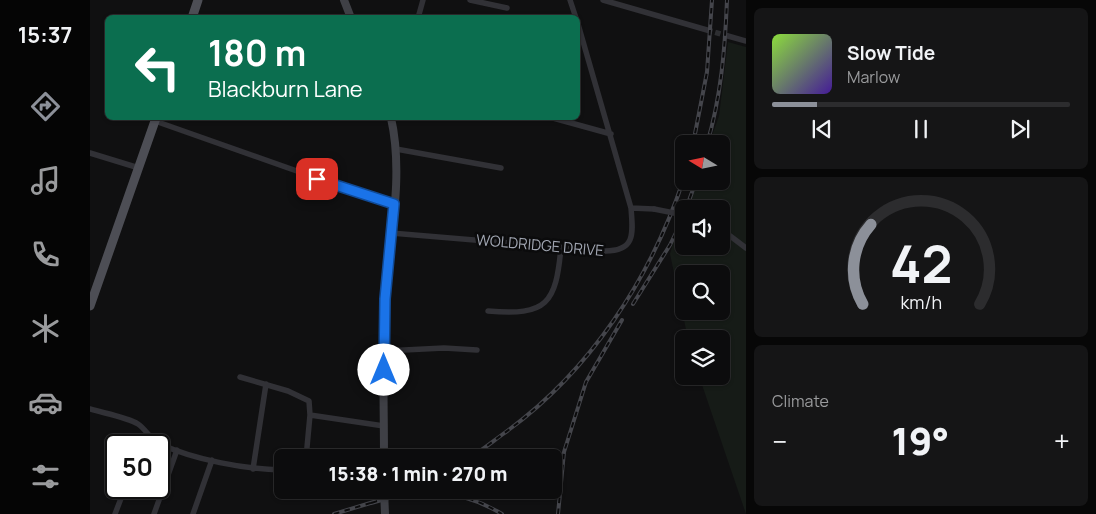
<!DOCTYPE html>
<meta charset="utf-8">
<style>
:root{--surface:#0c0c0d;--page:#151516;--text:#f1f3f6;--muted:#9a9b9d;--line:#2c2c2e;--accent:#8c9099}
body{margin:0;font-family:Manrope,sans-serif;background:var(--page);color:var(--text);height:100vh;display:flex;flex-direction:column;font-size:19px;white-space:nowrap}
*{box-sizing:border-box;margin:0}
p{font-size:16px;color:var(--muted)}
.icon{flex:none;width:28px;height:28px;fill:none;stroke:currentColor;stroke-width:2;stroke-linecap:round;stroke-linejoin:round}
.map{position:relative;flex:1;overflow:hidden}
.drawer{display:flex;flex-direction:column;gap:8px;padding:8px;background:#070707;width:350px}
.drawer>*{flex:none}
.guide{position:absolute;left:15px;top:15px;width:475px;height:105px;border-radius:8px;box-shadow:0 1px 4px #0004,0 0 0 1px var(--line);background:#0b6e4f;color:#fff;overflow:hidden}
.needle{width:32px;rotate:280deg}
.fabs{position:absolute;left:585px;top:135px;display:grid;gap:10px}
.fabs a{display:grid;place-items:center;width:55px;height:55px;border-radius:8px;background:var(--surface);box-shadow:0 1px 4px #0004,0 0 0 1px var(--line);font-size:25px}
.speed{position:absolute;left:15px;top:434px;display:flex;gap:10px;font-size:25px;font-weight:700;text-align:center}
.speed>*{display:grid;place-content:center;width:65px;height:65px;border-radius:50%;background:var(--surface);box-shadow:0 1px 4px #0004,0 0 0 1px var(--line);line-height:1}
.speed .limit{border:2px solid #111;border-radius:8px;background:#fff;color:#111}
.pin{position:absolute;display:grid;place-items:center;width:42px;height:42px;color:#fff;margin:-21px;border-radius:10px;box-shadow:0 2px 8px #0006}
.me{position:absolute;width:55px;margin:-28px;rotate:0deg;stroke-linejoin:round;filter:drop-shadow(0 0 4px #0008)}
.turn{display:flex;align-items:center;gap:18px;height:105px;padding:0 20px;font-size:22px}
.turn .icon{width:65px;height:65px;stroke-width:2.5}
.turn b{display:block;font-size:35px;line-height:42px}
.big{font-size:38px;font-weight:800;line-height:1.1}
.drawer .widget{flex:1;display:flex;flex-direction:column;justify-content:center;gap:8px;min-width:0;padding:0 18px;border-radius:8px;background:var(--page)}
.drawer .dial{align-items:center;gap:0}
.dial svg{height:130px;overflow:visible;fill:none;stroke:var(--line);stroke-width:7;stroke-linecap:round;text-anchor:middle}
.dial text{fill:var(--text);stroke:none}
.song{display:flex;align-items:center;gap:15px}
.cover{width:60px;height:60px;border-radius:8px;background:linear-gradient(135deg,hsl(90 70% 55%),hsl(260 70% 35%))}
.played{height:5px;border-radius:2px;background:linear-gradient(90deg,var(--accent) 15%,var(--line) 15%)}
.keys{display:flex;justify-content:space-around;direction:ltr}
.heat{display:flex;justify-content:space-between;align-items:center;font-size:28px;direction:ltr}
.trip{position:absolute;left:184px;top:449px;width:288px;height:50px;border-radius:8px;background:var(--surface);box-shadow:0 1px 4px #0004,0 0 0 1px var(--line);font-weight:800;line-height:50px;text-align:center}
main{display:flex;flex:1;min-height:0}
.dock{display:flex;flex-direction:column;width:90px;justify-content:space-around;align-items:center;background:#050505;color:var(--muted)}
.dock .icon{width:35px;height:35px}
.dock .on{color:var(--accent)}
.dock b{font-size:22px;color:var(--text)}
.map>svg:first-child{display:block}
</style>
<main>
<nav class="dock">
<b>15:37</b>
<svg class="icon on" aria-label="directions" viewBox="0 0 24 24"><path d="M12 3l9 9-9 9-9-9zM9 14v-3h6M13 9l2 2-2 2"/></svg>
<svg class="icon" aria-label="music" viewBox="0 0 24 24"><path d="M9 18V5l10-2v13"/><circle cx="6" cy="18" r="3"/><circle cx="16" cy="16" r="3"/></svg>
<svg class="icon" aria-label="phone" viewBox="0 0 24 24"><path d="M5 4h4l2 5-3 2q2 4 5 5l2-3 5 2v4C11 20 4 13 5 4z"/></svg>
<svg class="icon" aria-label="climate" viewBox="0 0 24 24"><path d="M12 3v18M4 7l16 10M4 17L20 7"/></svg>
<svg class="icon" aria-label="car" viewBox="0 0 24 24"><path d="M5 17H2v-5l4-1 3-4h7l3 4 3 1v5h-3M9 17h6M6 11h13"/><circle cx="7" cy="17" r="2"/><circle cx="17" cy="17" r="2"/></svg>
<svg class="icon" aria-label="filters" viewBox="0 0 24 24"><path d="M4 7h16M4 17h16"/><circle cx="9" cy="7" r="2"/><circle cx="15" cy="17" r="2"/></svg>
</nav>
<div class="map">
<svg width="656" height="514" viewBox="0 0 656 514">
<rect width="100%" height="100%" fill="#101011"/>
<!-- green -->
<path fill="#161b17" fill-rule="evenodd" d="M638,42l18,5v467l-47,-138h22v-37h-33l-18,-85 10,-37 4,-7v36h37v-37h-36l11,-28h25v-37h-12l10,-28zM594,274h37v37h-37z"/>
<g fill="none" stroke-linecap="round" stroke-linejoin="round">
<!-- minor-tunnel -->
<path stroke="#2d2e31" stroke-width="5.5" stroke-dasharray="5.5 3" stroke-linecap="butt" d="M617,30l21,6"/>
<!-- minor -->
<path stroke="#313136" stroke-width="5.5" d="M380,0l37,8
M480,0l6,18
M513,0l104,30
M328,18l5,-18
M638,36l18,5
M463,118l58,16
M65,121l238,84
M306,149l105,19
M0,153l49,15
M541,208l23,1
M631,229l25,19
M301,233l214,18c31,0 28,-18 26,-43l-53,-184
M398,311c59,5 68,-7 73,-64
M294,351l60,-3 33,2
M150,377l48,14 21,10 1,14 74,11
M0,409c13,4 37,8 48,15 8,5 12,16 22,20 35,16 84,25 122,26
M52,445l4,-10
M216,458l4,-43
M163,469l13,-85
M25,514l10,-26
M64,514l23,-64
M103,514l19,-54"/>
<!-- secondary -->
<path stroke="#3f4046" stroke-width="8" d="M254,0l7,18
M294,458c0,-54 -2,-108 1,-161 5,-59 19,-122 6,-179"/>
<!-- primary -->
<path stroke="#4d4e55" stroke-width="9" d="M102,18l6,-18
M0,306l66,-188"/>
<!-- rail casing -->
<g stroke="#44454b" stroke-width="4">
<path id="rail" d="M603,144l14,-72 5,-72
M617,144c14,-47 18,-95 20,-144
M596,209l10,-28
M543,304l37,-59 14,-29
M379,458c12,-7 23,-16 34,-24 87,-62 148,-156 181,-256
M281,503c48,-15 86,-16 131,11
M244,514l43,-13
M468,514l6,-62 22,-70 36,-62"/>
</g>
<!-- rail -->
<use href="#rail" stroke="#0b0b0c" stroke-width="2" stroke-dasharray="5.5" stroke-linecap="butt"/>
<!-- minor-bridge -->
<path stroke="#313136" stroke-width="5.5" d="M564,209l30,6"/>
<!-- secondary-bridge -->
<path stroke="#3f4046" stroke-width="8" d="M294,490l1,24"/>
</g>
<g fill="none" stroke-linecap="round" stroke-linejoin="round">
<!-- route casing -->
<g stroke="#114b97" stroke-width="12">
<path id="route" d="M227,179l77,25 -9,95 -1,71"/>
</g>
<!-- route -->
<use href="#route" stroke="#1a73e8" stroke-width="9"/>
</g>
<g text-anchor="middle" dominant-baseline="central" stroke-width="5" stroke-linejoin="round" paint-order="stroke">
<!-- street labels -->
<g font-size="15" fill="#a1a6b2" stroke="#0b0b0c">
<text transform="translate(450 245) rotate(5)">WOLDRIDGE DRIVE</text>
</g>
</g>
</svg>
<div class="fabs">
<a><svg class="needle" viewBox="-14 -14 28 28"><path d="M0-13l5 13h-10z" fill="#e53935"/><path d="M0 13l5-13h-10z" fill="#9a9b9d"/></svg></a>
<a><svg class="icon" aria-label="sound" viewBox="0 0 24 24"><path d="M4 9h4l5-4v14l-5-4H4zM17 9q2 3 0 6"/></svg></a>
<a><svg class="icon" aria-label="search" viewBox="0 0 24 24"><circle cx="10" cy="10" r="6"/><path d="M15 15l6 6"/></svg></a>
<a><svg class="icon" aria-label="layers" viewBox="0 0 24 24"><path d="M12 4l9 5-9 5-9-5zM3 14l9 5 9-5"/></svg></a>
</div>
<div class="speed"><div class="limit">50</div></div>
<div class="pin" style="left:227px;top:179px;background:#d93025"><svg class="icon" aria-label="arrive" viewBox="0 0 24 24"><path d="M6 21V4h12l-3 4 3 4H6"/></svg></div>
<svg class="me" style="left:294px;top:370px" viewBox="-20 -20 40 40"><circle r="19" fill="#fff"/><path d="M0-13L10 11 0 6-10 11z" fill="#1a73e8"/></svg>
<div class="trip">15:38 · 1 min · 270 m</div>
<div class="guide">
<div class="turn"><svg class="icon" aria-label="left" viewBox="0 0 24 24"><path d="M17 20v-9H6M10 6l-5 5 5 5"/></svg><div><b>180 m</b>Blackburn Lane</div></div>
</div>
</div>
<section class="drawer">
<div class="widget">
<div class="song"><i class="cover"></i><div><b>Slow Tide</b><p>Marlow</p></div></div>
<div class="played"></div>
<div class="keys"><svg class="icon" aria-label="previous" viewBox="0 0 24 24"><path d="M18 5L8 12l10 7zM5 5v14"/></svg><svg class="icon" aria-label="pause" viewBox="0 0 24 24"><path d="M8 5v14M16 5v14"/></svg><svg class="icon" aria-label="next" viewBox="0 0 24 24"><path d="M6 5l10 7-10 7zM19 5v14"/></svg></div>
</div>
<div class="widget dial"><svg viewBox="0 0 100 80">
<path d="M14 69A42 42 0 1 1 86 69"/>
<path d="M14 69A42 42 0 0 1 19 20" stroke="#8c9099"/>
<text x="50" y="56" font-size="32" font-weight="700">42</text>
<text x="50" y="72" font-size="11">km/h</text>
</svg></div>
<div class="widget"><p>Climate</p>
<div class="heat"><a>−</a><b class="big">19°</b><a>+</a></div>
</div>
</section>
</main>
